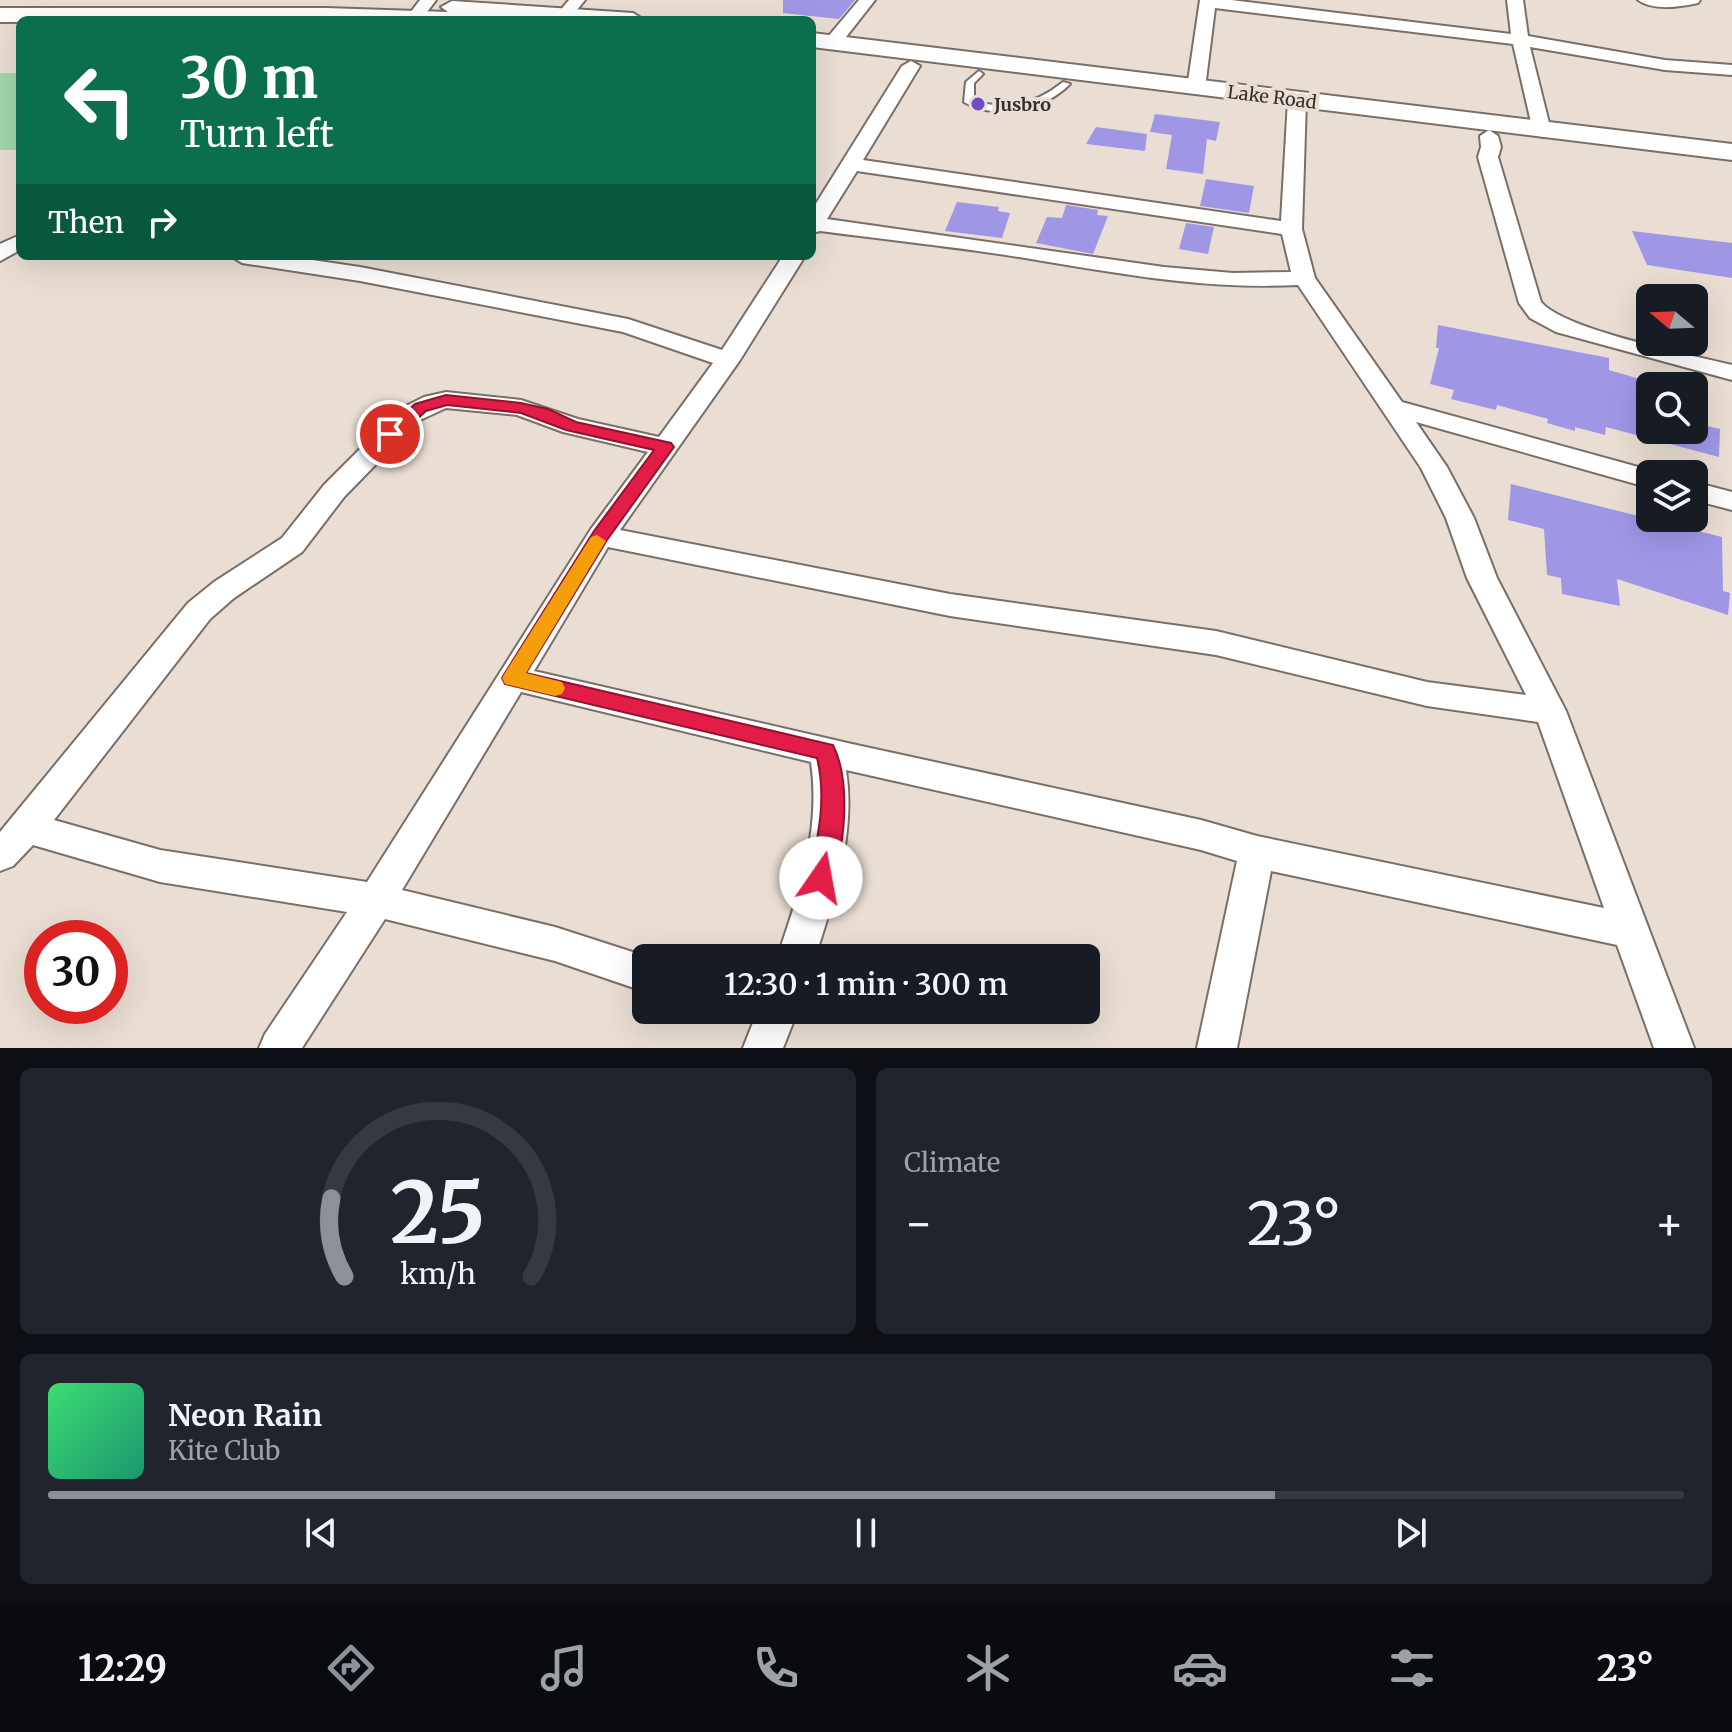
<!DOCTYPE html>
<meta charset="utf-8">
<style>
:root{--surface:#171b24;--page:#20242c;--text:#f1f3f6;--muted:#9ea1a6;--line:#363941;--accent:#8c9099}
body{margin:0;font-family:Merriweather,serif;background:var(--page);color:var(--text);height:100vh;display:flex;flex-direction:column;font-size:30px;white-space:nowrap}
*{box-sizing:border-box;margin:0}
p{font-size:26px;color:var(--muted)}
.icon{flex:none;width:44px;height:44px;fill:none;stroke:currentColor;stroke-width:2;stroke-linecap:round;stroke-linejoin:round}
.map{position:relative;height:1048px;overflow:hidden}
.panel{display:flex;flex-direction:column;gap:20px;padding:20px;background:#0d0f14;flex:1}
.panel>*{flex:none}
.hud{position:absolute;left:16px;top:16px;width:800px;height:244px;border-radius:12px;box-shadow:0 8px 32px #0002;background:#0b6e4f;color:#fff;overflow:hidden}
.needle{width:52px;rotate:289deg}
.controls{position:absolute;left:1636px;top:284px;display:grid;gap:16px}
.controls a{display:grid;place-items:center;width:72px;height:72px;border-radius:12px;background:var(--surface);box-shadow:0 8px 32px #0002;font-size:40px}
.speed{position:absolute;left:24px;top:920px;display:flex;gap:16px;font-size:40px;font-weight:700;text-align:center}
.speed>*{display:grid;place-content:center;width:104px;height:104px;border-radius:50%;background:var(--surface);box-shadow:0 8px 32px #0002;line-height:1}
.speed .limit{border:12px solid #d22;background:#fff;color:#111}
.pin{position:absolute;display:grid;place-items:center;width:68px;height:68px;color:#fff;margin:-34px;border:4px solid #fff;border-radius:50%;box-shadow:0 2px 8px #0007}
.me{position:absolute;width:88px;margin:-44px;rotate:12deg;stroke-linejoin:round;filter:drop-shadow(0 0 6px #0008)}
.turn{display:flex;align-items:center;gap:28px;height:168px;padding:0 32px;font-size:36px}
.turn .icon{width:104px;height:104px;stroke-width:2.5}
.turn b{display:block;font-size:56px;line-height:68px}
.then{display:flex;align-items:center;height:76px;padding:0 32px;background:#0003;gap:16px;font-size:30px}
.big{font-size:60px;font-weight:600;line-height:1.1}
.panel .tile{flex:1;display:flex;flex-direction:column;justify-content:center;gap:12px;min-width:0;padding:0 28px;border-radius:12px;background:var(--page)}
.panel .dial{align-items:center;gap:0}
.dial svg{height:208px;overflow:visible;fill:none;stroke:var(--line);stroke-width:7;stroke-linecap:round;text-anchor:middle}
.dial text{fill:var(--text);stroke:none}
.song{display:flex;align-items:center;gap:24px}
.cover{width:96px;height:96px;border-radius:12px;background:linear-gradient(135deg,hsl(140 70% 55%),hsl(160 70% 35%))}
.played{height:8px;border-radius:4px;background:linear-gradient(90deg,var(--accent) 75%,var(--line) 75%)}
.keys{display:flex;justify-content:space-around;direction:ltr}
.heat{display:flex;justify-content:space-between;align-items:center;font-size:44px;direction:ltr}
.panel .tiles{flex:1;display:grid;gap:20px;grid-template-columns:1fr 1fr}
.tile:last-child{grid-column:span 2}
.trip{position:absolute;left:632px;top:944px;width:468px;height:80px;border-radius:12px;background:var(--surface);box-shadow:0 8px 32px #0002;font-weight:600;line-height:80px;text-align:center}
.menu{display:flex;height:128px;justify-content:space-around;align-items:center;background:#090b0e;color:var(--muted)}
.menu .icon{width:56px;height:56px}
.menu .current{color:var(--accent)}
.menu b{font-size:36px;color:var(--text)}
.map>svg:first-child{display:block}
</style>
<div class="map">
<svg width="1732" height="1048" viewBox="0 0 1732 1048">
<rect width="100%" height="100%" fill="#eaded4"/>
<!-- green -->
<path fill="#a2d7a8" d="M0,73h20v77h-20z"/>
<!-- building -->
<path fill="#9f97e6" d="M783,0h72l-16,19 -56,-6z
M1155,114l65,8 -4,19 -9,-2 -4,35 -37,-5 6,-34 -22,-3z
M1096,127l51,7 -2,17 -59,-7z
M1206,179l48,7 -5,27 -49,-7z
M957,202l42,5 -1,4 12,2 -8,25 -57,-7z
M1066,205l32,5 -1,5 11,1 -15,38 -57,-11 11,-26 15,1z
M1186,223l28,4 -6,27 -29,-5z
M1632,231l100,12v35l-85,-13z
M1438,325l171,33v12l41,12v48h44v-7l26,6 -1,28 -113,-30 -1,8 -30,-8v4l-28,-8 1,-4 -51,-14 -1,5 -45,-11 3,-9 -24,-6 9,-36h-3z
M1511,484l211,53 1,54 7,2 -2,22 -111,-36 3,27 -58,-12 -1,-16 -14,-3 -3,-46 -36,-9z"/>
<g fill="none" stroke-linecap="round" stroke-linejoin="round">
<!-- service casing -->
<g stroke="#7a6f67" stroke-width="4">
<path id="service" d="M979,71l4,3 -9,9v18c33,10 62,3 89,-19l7,2c-26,26 -73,37 -106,18l2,-20z"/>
</g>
<!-- minor casing -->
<g stroke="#7a6f67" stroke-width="4">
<path id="minor" d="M420,0h16l-15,20h-12l-2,-3z
M569,0h16l-13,16h-12l-2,-3z
M859,0h16l-36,46h-12l-2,-4 2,-4z
M1200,0h31l280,34 -4,-34h16l5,36 137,24 67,5v10l-67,-5 -135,-23 21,84 -9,6 -9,-6 -20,-87 -298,-36 -10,80 -9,5 -9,-5z
M1638,0h62l-2,3c-18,4 -45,8 -60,-3z
M911,61l9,5 -57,94 418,61 7,-121 9,-5 6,1 3,4 -4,129 13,49 87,124 258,71 -10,1v14l-234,-66 31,45 27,51 23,60 69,133 128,337h-40l-37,-103 -346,-74 -34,177h-40l40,-187 -36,-11 -355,-80c10,64 -12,128 -31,188h-38c22,-64 44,-128 34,-196l-290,-70 -119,198 153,37 96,31h-5v34l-91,-31 -170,-42 -83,129h-43l6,-14 82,-122 -187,-30 -127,-37 -20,21 -13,5v-39l188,-229 26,-21 68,-44 42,-53 76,-76 24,-12 22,-5 75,8 57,19 81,18 54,-74 -90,-31 -263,-51 -118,-18 -11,-7h54l75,11 268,52 94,31 61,-94h22l-65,104 -120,170 330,64 266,37 211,51 99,13 -59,-117 -21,-60 -25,-50 -123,-183c-93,5 -182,-12 -273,-27 -68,-11 -137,-18 -205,-27l-8,2v-23l90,-144zM857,171l425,63 9,38 -58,1 -69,-6 -337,-48zM446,408l71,7 46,17 85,20 -57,77 -224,353 -207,-32 -106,-30 156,-201 24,-21 68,-46 42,-55 74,-76zM608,547l342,69 266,39 211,51 111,16 66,186 -347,-72 -56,-16 -349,-76 -318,-73z
M1489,130l9,6 3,11 -3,10 43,145c23,28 151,53 191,63v15l-176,-48 -26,-14 -11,-15 -41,-146 3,-10 -1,-11z
M20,235v15l-20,11v-17z
M1694,482l38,10v18l-38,-10z
M758,1010h40l-15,38h-40z"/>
</g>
<!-- secondary casing -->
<g stroke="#7a6f67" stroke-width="4">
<path id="secondary" d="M452,1l181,12 11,7h-102l-56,-4 3,4 -489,2v-14h326l122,4 -7,-5z
M812,33l920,111v16l-920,-113z"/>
</g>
<!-- service -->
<use href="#service" fill="#fff" fill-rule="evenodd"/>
<!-- minor -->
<use href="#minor" fill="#fff" fill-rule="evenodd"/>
<!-- secondary -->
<use href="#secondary" fill="#fff" fill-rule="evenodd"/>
</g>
<!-- route -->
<path fill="#e11d48" stroke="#92132f" stroke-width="2" d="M446,395l75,8 27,6 28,13 95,21 3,4 -67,93 -81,133 307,72c18,36 13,105 -4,140l-8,3 -9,-3 -3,-7c9,-41 18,-79 8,-120l-312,-74 -3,-6 3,-5 89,-142 60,-81 -88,-20 -45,-17 -74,-8 -21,6 -30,27 -6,2 -8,-6 33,-30z"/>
<!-- slow -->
<path fill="#f59e0b" d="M597,535l9,6 -80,132 36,9 3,6 -3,6 -7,2 -50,-12 -3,-6 3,-5 86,-136z"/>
<!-- markers -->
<circle fill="#6f4bc4" stroke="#eaded4" stroke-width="3" cx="978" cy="104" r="8"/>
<g text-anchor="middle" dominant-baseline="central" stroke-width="8" stroke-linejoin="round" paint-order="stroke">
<!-- far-street labels -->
<g font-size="18" fill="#332f2b" stroke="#eaded4">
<text transform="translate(1272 97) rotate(7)">Lake Road</text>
</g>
<!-- far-poi labels -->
<g font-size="18" font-weight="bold" fill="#332f2b" stroke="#eaded4" text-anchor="start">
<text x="994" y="104">Jusbro</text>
</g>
</g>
</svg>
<div class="controls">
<a><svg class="needle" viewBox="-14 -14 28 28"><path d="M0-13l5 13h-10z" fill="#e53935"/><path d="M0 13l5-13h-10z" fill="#9ea1a6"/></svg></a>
<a><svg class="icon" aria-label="search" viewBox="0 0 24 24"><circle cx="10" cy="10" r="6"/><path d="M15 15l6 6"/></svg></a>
<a><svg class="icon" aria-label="layers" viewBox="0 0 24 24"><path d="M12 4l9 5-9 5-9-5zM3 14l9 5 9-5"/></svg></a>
</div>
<div class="speed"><div class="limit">30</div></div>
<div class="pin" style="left:390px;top:434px;background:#d93025"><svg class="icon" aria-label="arrive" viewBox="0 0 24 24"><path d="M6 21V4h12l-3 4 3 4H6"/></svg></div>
<svg class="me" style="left:821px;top:878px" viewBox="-20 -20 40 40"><circle r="19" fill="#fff"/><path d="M0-13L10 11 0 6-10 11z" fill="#e11d48"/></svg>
<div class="trip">12:30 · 1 min · 300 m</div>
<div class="hud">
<div class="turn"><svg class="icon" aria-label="left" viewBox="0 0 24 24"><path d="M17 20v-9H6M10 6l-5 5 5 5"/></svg><div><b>30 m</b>Turn left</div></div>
<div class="then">Then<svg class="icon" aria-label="right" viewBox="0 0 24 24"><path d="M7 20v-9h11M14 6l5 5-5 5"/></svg></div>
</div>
</div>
<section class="panel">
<div class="tiles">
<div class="tile dial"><svg viewBox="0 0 100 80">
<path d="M14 69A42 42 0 1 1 86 69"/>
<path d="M14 69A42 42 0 0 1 9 39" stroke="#8c9099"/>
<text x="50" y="56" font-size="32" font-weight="700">25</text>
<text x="50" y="72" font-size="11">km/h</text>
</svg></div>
<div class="tile"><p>Climate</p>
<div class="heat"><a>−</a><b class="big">23°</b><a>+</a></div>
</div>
<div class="tile">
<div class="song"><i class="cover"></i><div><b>Neon Rain</b><p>Kite Club</p></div></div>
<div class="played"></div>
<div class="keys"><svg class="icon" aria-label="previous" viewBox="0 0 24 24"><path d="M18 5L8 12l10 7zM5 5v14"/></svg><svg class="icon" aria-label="pause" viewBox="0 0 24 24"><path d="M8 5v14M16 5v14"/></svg><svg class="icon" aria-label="next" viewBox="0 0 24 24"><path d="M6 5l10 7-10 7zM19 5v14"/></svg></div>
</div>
</div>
</section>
<nav class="menu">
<b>12:29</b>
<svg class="icon current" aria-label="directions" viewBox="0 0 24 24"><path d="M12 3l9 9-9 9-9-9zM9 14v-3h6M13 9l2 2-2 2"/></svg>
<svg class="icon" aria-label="music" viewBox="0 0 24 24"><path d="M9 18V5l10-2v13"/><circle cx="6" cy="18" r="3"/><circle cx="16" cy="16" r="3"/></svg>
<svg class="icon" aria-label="phone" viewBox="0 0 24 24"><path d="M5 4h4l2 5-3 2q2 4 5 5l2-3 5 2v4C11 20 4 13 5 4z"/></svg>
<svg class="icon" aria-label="climate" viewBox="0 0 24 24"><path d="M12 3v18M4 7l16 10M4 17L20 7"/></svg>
<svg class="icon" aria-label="car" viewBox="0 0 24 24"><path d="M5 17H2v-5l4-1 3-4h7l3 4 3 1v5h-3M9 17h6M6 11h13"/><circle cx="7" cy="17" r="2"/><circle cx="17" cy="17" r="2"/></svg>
<svg class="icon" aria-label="filters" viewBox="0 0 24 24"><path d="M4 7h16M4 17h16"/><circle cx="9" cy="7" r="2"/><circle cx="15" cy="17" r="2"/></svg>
<b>23°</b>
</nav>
